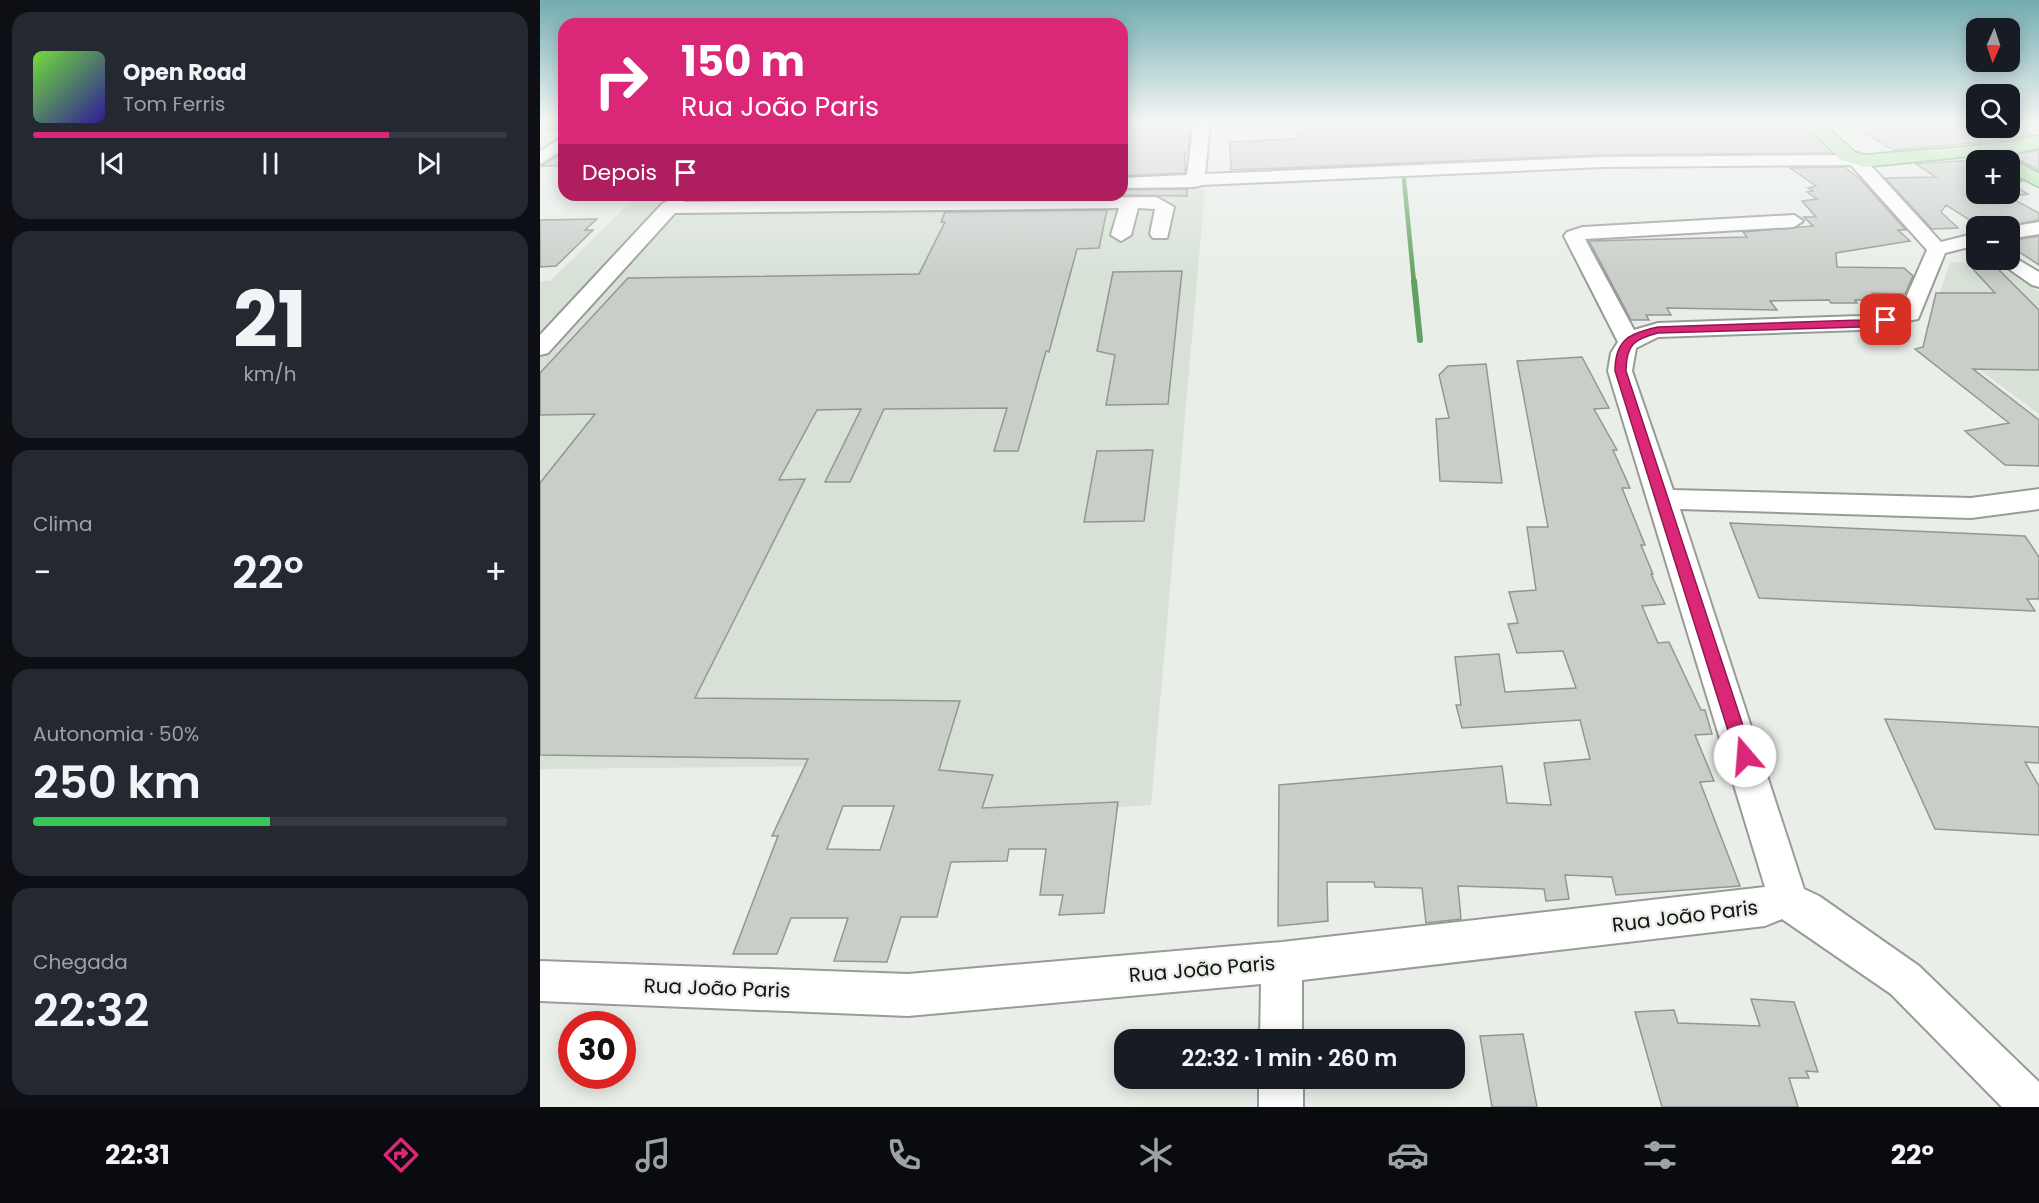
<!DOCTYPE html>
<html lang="pt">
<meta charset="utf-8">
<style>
:root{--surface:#171b24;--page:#242831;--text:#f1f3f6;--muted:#9ea1a6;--line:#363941;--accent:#db2777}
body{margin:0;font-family:Poppins,sans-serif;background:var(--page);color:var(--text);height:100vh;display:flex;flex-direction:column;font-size:22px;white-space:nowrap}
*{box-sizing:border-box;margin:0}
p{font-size:20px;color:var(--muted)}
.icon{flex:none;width:33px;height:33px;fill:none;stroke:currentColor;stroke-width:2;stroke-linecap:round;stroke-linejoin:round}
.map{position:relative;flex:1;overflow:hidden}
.drawer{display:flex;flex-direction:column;gap:12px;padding:12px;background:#0d0f14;width:540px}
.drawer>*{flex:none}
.guide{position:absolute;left:18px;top:18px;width:570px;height:183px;border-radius:18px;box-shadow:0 3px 15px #0003;background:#db2777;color:#fff;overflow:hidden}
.needle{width:39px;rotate:183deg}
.tools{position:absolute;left:1426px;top:18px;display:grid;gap:12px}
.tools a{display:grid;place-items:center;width:54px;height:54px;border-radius:12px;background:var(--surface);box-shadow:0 3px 15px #0003;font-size:30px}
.speed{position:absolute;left:18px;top:1011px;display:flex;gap:12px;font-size:30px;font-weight:700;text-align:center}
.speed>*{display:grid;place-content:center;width:78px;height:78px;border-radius:50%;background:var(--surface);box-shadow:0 3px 15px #0003;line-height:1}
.speed .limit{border:9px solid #d22;background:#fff;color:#111}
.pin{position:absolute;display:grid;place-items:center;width:51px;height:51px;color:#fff;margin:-26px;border-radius:12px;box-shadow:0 3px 9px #0006}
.me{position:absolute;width:66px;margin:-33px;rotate:342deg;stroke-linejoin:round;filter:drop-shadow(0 0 4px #0008)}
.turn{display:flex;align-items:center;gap:21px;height:126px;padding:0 24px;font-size:27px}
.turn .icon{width:78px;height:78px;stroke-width:2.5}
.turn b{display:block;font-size:42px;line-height:51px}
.then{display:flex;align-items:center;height:57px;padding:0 24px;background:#0003;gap:12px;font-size:22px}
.big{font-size:45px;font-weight:600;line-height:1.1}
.drawer .tile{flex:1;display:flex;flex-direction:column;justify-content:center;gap:9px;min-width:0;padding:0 21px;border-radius:18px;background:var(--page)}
.drawer .dial{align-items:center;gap:0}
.dial b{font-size:78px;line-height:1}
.song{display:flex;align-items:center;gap:18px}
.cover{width:72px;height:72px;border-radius:9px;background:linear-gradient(135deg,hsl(100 70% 55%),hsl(250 70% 35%))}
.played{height:6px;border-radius:3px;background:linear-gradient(90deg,var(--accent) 75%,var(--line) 75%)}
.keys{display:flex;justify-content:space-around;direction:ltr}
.heat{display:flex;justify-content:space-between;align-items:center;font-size:33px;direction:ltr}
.charge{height:9px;border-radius:4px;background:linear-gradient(90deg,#34c759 50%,var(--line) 0)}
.trip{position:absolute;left:574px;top:1029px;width:351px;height:60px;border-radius:18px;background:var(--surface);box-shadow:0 3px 15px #0003;font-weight:600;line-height:60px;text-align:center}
.dock{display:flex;height:96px;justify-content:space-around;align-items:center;background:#090b0e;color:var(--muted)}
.dock .icon{width:42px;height:42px}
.dock .on{color:var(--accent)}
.dock b{font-size:27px;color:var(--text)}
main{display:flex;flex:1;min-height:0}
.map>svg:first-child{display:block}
</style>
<main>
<section class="drawer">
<div class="tile">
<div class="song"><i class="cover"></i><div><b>Open Road</b><p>Tom Ferris</p></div></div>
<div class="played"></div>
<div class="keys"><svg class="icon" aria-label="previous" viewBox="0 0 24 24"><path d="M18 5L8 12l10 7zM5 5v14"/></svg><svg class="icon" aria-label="pause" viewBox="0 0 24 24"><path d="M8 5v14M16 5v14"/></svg><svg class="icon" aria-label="next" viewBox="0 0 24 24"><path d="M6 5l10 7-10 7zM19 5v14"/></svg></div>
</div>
<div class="tile dial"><b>21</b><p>km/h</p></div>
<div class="tile"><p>Clima</p>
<div class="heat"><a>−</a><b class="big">22°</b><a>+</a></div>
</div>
<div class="tile"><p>Autonomia · 50%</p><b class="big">250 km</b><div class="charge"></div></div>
<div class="tile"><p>Chegada</p><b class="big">22:32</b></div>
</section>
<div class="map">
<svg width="1499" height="1107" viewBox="0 0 1499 1107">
<rect width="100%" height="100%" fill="#e9eee8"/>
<!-- built -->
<path fill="#d7e1d6" d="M582,189h83l-54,616 -229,15 15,-55 -397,4v-488h10l88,-86h484z
M1410,262l43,1 46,29v122l-111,-83z"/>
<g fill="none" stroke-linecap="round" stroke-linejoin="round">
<!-- stream-far1 -->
<path stroke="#61a15f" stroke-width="4.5" d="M864,180l10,103"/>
<!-- stream -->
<path stroke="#61a15f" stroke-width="6" d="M874,281l6,59"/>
</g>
<!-- building -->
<path fill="#c9cec9" stroke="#929792" stroke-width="1.5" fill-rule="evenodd" d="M764,122h282l1,2 207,-2 34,31 -229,2 -368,15 -1,-28 64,-3 11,-11z
M1307,122h130v6h33v-6l23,13 -59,8 -81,7z
M651,124l-3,29h-3v20l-63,3v-50z
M1499,150v20l-28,-14z
M24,152v14h-24h1z
M1462,158l-1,2h-24v34h33v-19l12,6 -11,3 17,10 -19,3 30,16v7l-31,6h-29l-33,-21 -5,7 17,16 -26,1 -47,-51 51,-1 -20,-13z
M1304,167l15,11 47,52h-8l12,11 -74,12 1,14 67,1 9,8 -8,18 -33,-1 6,7h-23l2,3h-26l-2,-3 -59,1 7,9 -110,-2 4,7h-25l3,5h-18l-42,-79 158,-4 -4,-5 70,-6 -9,-9h12l-14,-16 15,-2 -10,-7 6,-1 -5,-3 8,-2 -26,-18z
M647,189v7l-69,-1h4v-5z
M412,195h159l-160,2z
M567,210l-8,38 -22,1 -28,103 -3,-1 -28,100h-24l13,-43 -123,1 -34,73h-25l36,-73 -44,1 -38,70 26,-1 -110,219 265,3 -21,69 54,5 -11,33 136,-6 -14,111 -45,2 4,-20h-23l6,-46h-37l-2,12 -56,1 -14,55h-36l-14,45 -53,-1 14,-43h-57l-14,36h-44l45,-118h-6l36,-77 -268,-4v-272l55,-69 -55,1v-42l88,-95 291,-4 26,-52h-4l4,-10zM303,806h51l-14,44 -53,-1z
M57,219l-12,11h8l-37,36 -16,1v-47z
M1499,236v29l-29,-19v-5z
M1432,268l26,1 41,41v60l-66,-1 66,51v46l-34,-1 -40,-34 44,-8 -94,-74 8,-2 13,-54h59z
M642,271l-14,133 -62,1 9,-50 -18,-4 16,-79z
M1042,357l27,51 -15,1 23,41h-4l17,38h-8l23,57h-4l12,29h-2l14,30 -23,2 16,37 11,-1 32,68h4l7,24 -17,1 19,46 -14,1 40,104 -124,9 -4,-18 -47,-2 4,24 -23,2 -2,-12 -86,-3 3,33 -35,4 -4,-35 -47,-1 -1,-5h-47l1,39 -50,5 1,-141 223,-19 5,37 44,2 -7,-42 46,-4 -10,-39 -118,8 -6,-23h5l-6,-48 44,-3 6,38 71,-4 -13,-37 -46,2 -9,-29 10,-1 -9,-31 27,-2 -9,-63h21l-31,-166z
M946,364l16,119 -62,-2 -4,-62 13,-1 -10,-43 9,-9z
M613,450l-9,71 -60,1 13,-71z
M1190,523l295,13 14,21v42h-12l8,12 -276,-13z
M1345,719l154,8v36l-14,-1 14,24v49l-104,-6z
M1211,999l43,3 24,70 -12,-1 3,7h-20l9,29h-136l-27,-95 39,-2 4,13 82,3z
M983,1034l14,73h-45l-12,-71z"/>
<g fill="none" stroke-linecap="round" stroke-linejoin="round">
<!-- minor casing -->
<g stroke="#979c96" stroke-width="4">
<path id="minor" d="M654,122h16l-5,52 397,-17 254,-2 6,1 79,86 36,-9v12l-32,8 -27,66 -58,11 -202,7 -22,11 -4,23 41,119 298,8 68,-9v20l-68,9 -291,-9 124,380 15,7 100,70 120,116v25h-37l-111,-113 -109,-75 -17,7 -463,54v60h-42l1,-56 -353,32 -368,-15v-40l368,13 374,-32 483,-55 -157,-516 3,-18 7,-11 -54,-106 3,-4 16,-5 211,-12 9,6 -9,6 -209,12 49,91 24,-7 202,-7 41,-7 26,-59 -76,-85 -249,2 -400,18 -7,2 -73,1v-10l65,-3z
M24,136v13l-24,15v-13z
M136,196l6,1 2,5 472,-5 18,10 -7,31h-14l-3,-4 5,-25 -17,-1 -7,27 -10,6 -10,-6 8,-27 -444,5 -127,140 -8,2v-20l122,-131z
M1499,222v12l-29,5v-12z
M1470,255l29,17v15l-7,-2 -36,-25h14z
M719,1078h44v29h-44z"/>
</g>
<!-- major casing -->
<g stroke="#4f924e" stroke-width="3">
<path id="major" d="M0,122h24v7h-24z
M1261,122h20l34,30 10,3c58,-6 117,-7 174,-19v12l-42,9h-34l-99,10 -23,-7z
M1470,158l29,15v14l-29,-15v-12h-7z"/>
</g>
<!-- minor -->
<use href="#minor" fill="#fff" fill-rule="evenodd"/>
<!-- major -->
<use href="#major" fill="#a9e7a9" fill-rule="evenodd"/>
</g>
<!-- sky -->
<linearGradient id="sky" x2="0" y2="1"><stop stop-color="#72acb1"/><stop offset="0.44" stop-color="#f5f7f5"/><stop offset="1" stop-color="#f5f7f5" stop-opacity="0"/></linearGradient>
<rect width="1499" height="277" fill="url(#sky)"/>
<!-- route -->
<path fill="#db2777" stroke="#8e194d" stroke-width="1.5" d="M1346,317l5,3 -2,2 -29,5 -202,6c-24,6 -32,12 -32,38l127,385 -3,6 -5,2 -6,-2 -3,-6 -121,-385c0,-32 15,-38 43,-44l202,-7z"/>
<g text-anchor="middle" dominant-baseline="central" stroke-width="4.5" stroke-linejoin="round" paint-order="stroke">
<!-- street labels -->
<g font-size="20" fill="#121311" stroke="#e9eee8">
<text transform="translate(1145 916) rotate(-7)">Rua João Paris</text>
<text transform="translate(662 969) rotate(-5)">Rua João Paris</text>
<text transform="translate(177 988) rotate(2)">Rua João Paris</text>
</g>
</g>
</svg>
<div class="tools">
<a><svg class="needle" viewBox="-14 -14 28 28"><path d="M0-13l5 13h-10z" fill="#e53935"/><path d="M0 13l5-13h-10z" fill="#9ea1a6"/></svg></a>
<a><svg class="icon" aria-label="search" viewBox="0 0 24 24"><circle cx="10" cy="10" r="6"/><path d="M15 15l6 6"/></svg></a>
<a>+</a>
<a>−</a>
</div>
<div class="speed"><div class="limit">30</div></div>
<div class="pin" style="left:1346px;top:320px;background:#d93025"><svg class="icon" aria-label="arrive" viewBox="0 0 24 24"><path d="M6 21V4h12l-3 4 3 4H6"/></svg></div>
<svg class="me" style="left:1205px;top:756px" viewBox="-20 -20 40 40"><circle r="19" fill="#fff"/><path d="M0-13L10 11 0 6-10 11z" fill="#db2777"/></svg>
<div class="trip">22:32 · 1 min · 260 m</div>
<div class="guide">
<div class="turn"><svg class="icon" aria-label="right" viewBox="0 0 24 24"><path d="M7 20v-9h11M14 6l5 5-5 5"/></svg><div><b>150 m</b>Rua João Paris</div></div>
<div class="then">Depois<svg class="icon" aria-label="arrive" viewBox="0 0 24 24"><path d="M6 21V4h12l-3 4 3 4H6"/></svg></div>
</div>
</div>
</main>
<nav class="dock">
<b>22:31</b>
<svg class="icon on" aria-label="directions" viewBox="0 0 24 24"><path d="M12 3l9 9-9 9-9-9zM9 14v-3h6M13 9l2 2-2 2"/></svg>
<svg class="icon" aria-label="music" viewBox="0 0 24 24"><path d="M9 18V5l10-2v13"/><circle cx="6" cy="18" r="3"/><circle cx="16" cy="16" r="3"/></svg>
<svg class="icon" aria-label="phone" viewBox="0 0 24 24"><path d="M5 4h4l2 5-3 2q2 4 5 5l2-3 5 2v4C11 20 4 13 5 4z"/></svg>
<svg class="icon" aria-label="climate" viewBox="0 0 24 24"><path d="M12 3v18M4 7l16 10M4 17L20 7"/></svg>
<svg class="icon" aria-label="car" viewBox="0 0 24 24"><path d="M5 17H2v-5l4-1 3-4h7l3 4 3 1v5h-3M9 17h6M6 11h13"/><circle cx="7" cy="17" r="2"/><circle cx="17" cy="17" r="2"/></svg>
<svg class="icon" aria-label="filters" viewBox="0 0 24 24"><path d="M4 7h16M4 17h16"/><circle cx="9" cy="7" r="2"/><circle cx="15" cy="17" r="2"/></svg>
<b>22°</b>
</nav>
